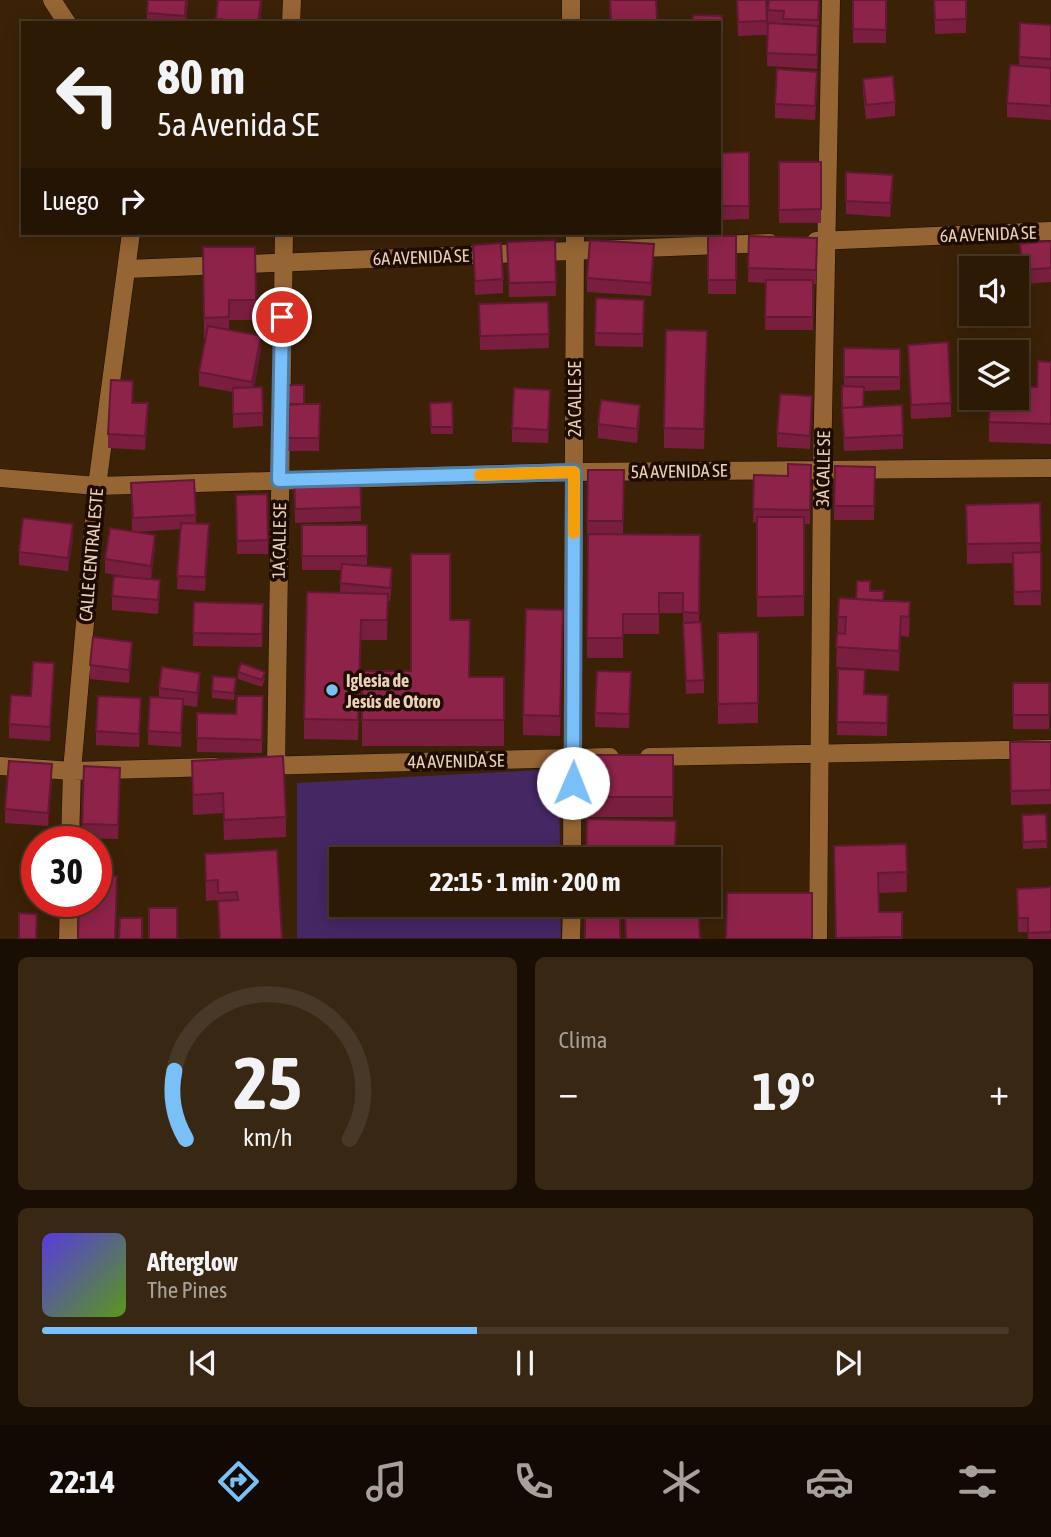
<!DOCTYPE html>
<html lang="es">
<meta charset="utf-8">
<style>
:root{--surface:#2c1a05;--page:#382713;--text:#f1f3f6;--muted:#a6a19a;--line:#483827;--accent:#79bff8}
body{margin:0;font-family:"Asap Condensed",sans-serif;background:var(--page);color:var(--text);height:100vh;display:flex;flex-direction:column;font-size:26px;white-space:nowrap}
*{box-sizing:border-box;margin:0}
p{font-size:23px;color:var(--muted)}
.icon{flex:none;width:38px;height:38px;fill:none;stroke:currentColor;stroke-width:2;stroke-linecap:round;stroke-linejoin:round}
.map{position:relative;height:939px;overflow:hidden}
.details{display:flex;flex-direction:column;gap:18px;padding:18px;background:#180e03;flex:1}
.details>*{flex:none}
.banner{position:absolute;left:21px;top:21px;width:700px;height:214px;border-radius:0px;box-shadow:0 4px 18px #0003,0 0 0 2px var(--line);background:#2c1a05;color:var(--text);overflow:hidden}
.buttons{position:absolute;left:959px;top:256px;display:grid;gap:14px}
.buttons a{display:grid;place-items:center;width:70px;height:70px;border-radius:0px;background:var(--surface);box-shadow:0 4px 18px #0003,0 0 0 2px var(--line);font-size:35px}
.speed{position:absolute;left:21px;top:826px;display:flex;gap:14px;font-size:35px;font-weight:700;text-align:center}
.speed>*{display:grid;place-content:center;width:91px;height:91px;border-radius:50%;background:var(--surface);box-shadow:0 4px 18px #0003,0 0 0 2px var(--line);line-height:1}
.speed .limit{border:10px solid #d22;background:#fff;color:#111}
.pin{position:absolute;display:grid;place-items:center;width:60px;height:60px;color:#fff;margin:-30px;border:4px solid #fff;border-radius:50%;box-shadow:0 2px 7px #0007}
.me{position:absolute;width:77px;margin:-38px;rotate:1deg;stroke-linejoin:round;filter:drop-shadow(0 0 5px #0008)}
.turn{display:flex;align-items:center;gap:24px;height:147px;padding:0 21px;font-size:32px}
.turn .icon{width:91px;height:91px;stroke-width:2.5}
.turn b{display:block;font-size:49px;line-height:60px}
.then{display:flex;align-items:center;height:66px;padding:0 21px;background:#0003;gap:14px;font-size:26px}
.big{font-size:52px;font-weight:700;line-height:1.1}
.details .widget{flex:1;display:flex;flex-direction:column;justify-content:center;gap:10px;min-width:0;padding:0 24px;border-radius:10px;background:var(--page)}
.details .dial{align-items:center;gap:0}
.dial svg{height:182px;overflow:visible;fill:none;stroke:var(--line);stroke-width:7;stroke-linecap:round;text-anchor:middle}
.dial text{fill:var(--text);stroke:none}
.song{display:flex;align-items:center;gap:21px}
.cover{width:84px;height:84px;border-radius:10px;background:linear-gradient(135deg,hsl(250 70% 55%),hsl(90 70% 35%))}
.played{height:7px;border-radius:4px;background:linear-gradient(90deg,var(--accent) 45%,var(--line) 45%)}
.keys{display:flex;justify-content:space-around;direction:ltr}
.heat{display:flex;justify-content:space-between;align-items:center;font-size:38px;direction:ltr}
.details .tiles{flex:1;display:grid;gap:18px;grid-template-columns:1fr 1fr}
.widget:last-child{grid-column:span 2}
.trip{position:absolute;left:329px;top:847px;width:392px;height:70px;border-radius:0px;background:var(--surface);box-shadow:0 4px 18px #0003,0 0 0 2px var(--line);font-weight:700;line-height:70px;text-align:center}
.tab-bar{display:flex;height:112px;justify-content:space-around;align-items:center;background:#120a02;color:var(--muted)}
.tab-bar .icon{width:49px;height:49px}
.tab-bar .active{color:var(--accent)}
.tab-bar b{font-size:32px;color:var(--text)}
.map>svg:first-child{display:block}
</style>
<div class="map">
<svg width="1051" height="939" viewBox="0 0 1051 939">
<rect width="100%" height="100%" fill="#3b2207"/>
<!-- green -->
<path fill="#452764" d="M559,769l1,90h-219v46h219l1,33h-264v-155z"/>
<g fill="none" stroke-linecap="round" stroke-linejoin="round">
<!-- minor casing -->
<g stroke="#1c0e01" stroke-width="19">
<path id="minor" d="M52,0l15,23
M571,0v23
M291,23l1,-23
M816,241l235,-10
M127,269l643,-26
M0,478l97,8 477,-14 477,-4
M649,757l402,-8
M0,766l72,5 143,-4
M260,766l350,-9
M276,766l8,-533
M70,842l2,-71 25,-285 34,-253
M572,859l3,-626
M68,939l1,-38
M571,939l1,-34
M818,939l4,-469 9,-470"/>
</g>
<!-- minor -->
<use href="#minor" stroke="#966534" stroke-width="18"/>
</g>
<!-- wall -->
<path fill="#7a1e3f" d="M188,0l-2,23h-39v-10z
M218,0h44l-2,23h-44z
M609,0h47l1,23h-47z
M737,0l30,21v14l-29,1z
M820,0l-3,69 -50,-3 1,-56z
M853,0h33v43h-33z
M934,0h32v33l-31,1z
M722,16v41h-3v-34z
M1020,23l31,2v95l-44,-3v-14l12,-37z
M863,79l32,23v14l-29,3 -3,-26z
M817,85l-2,35 -40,-2v-14z
M749,152v67l-30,1v-67z
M779,162h42v61h-42z
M846,172l47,17 -3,28 -44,-3z
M290,233h23v3h-23z
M708,236h28v58h-28z
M749,236l68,2 -1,46h-3v46h-48l1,-47 -18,-1z
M555,240l1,56 -47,1 -2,-55z
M1051,241v41l-29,2 -2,-40z
M473,245l30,34v14l-28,2z
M203,247h52l1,73h-27v10l32,19 -7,39 8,-1 1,39 -30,2v-36l-34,-6v-14l7,-34h-2z
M654,258l-3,38 -64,-4v-14z
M644,300l-1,47 -48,-1v-13z
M548,302l1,46 -69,2 -1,-46z
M908,345l43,58v14l-40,2z
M844,348l56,1v41l-37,1v16l40,28v14l-59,2 -2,-39 2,-26z
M707,351l-3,98 -40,-1v-20z
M1051,362v82l-62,-2v-20l48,-35z
M286,385l18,19h16l-1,47h-31l1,-40h-3z
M452,402l1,32h-22l-1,-31z
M133,403l15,14 -3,33 -37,-2v-14z
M550,404l-2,39 -36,-1v-14z
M812,410l-2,39 -33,-2v-14z
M640,418l-3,25 -39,-5v-14z
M811,465l-1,59h-6v92l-47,1v-94l-4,-1 1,-47 34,1z
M835,466l40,1 -1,53h-40z
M360,470l1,51 -66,2 -1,-51z
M624,470l-1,65h77l-1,87 5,58v13l-18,1 -3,-81h-24v21h-36v24h-36v-137z
M194,480l2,44 13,14 -4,53 -28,-2 3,-60 -45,3 20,17 -4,30 9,14 -2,21 -46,-4v-14l24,-18 -31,-5v-14l27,-28 -1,-48z
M267,494l1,60h-31l-1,-59z
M1040,503l1,102h-27l-1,-42 -46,1 -1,-59z
M302,525h65v41l25,16 -2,19h-2l-1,39h-26l-3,100 -54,-1v-20l36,-126 1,-23h-39z
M73,538l-5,33 -49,-6v-13z
M870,591l14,10 26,1 -1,35 -8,-1 -2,35 -63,-4 2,-50 18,-18z
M194,602l69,2 -1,43 -69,-1z
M450,620l20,57h34v69h-142v-75h49z
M563,630l-3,106 -37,-1v-20z
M758,632v91l-40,1v-91z
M132,656l-3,27 -39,-4v-14z
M838,669l27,25 23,1 -1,41 -50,-1z
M238,672l27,6 -3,9 -24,-8z
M54,677l-4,64 -41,-3v-14z
M1013,683h36v46h-36z
M236,685l-2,15 -22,-2v-7z
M631,685l-2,43 -34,-1v-14z
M200,686l-3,21 -14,-2 -2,42 -33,-2v-14l11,-34v-9z
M263,696l-1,57 -65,-1v-39l39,1z
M141,712l-2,35 -43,-2v-14z
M1010,742h41v62l-40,1z
M588,755h85v62h-85z
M192,761l94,56v20l-62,3 -1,-27 -30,2z
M52,778l-4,48 -43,-3v-14z
M120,781l-2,58 -36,-1v-14z
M1046,814l1,34 -24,1 -1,-34z
M676,821v38h-90z
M906,844l1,48 -29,1 1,19h23v27h-66l-2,-93z
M205,854l77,85h-63l-1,-39 -12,1z
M1051,887v52h-23v-7h-10l-1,-43z"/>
<!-- shaded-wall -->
<path fill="#631833" d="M186,0h2l-3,23v-7z
M261,0l1,6 -2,17h-2z
M893,175v14l-3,28v-14z
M654,244v14l-3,38v-13z
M261,336v13l-9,47v-14z
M812,396v14l-2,39v-13z
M148,403v14l-3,33v-14z
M640,405v13l-3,25v-14z
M73,524v14l-5,33v-13z
M209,524v14l-4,53v-14z
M155,535v14l-4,31v-14z
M160,580v13l-2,21v-14z
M910,602v20l-1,15v-20z
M563,610v20l-3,106v-20z
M901,616v20l-2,35v-20z
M132,642v14l-3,27v-13z
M54,663v14l-4,64v-14z
M200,673v13l-3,21v-14z
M52,764v14l-4,48v-13z"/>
<!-- building -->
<path fill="#8e2349" stroke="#631833" stroke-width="2" d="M148,0h38l-1,16 -38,-3z
M218,0h43l-3,23 -42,-4z
M610,0h46l1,21 -46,2z
M737,0h29l1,21 -29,1z
M769,0h50l-1,20 -35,-1 1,-8 -16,-1z
M853,0h33v30l-33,-1z
M934,0h32v19l-31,1z
M693,15l29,1v28l-3,-1v-20h-26z
M768,23l50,3 -1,29 -50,-2z
M1020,23l31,2v34l-32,-2z
M1010,65l41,3v38l-44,-3z
M777,69l40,3 -2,34 -40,-2z
M893,76l2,26 -29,3 -3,-26z
M749,152v54h-30v-53z
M779,162h42v47l-42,1z
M846,172l47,3 -3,28 -44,-2z
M708,236h28v44h-28z
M749,236l68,2 -1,32 -68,-2z
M555,240l1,42 -47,1 -2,-41z
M590,240l64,4 -3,39 -64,-5z
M1051,241v27l-29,2 -2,-26z
M501,243l2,36 -28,2 -2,-36z
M203,247h52l1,53h-27v17l-25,1z
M766,280h47v37h-48z
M596,298l48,2 -1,34 -48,-1z
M548,302l1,32 -69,2 -1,-32z
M208,326l53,10 -9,46 -53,-10z
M666,330l41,1 -3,98 -40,-1z
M948,342l3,61 -40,2 -3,-60z
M844,348l56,1v28h-56z
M1038,361l13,1v62l-62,-2 1,-25h27v-11l20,1z
M111,380l22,1 -1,22h16l-3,33 -37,-2z
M286,385h18v19l-18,1z
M842,386l22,1 -1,20 -21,1v4z
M262,387l1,26 -30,1v-26z
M514,388l36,2 -2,40 -36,-2z
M780,394l32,2 -2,40 -33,-3z
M601,400l39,5 -3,24 -39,-5z
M452,402l1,25h-22l-1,-24z
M289,404h31l-1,34h-31z
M902,405l1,30 -59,3 -2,-30z
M788,464l23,1 -1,45 -57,-1 1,-34 34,1z
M835,466l40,1 -1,39h-40z
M360,470l1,37 -66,2 -1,-37z
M588,470h36l-1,51h-36z
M194,480l2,35 -63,3 -2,-35z
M267,494l1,46 -31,1 -1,-46z
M1040,503l1,40 -74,1 -1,-39z
M757,517h47v79l-47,1z
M23,518l50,6 -5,34 -49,-6z
M181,523l28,1 -4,53 -28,-1z
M302,525h65v31h-65z
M110,528l45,7 -4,31 -46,-7z
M588,534l112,1 -1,78 -16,-1v-19h-24v21h-36v24h-36z
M1041,552v39l-27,1 -1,-39z
M411,554h39v66h20l-1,57h35v43h-142v-49h49z
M342,564l50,4 -2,20 -50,-5z
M114,576l46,4 -2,20 -46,-4z
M857,581h13v10h14l-1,10 -27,-2z
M307,592l81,2 -1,26h-26l-3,100 -54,-1z
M839,598l71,4 -1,15 -8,-1 -2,35 -63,-4 1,-14 8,1 1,-17h-8z
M194,602l69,2 -1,30 -69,-1z
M526,609l37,1 -3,106 -37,-1z
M701,622l3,58 -18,1 -3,-58z
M758,632v71l-40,1v-71z
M93,637l39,5 -3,28 -39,-5z
M33,662l21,1 -4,64 -41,-3 2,-29 20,1z
M241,663l24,9 -3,8 -24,-8z
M162,667l38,6 -3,20 -38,-5z
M838,669l27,1 -1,24 24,1 -1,28 -50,-1z
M597,671l34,1 -2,42 -34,-1z
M213,676l23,2 -2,15 -22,-2z
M1013,683h36v32h-36z
M98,696l43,2 -2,36 -43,-3z
M237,696h26l-1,44 -65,-2v-25l39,1z
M150,697l33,2 -2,34 -33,-2z
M1010,742h41v48l-40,1z
M588,755h85v42h-85z
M283,756l3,61 -62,3 -1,-27 -30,2 -1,-34z
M9,761l43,3 -4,49 -43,-4z
M84,766l36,2 -2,57 -36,-1z
M1046,814l1,27 -24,1 -1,-27z
M587,819l89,2 -1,28 -56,-1v11h-33z
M906,844l1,28 -29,1 1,39h23v25l-66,1 -2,-92z
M277,850l5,89h-62l-2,-38 20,-1 -1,-8 -19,1v-13l-12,1 -1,-27z
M96,876h21l-2,63h-37l1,-38h17z
M1051,887v45l-23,1v-15h-10l-1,-29z
M727,893h85v46h-86z
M585,905h35v34h-35z
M149,908h28v31h-28z
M19,913l18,1 -1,25h-17z
M699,915l1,24h-74l-1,-22z
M120,918h22v21h-23z"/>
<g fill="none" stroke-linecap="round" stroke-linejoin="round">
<!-- route casing -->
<g stroke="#4f7ca1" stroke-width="18">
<path id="route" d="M282,317l-3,163 295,-8 -1,311"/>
</g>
<!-- route -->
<use href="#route" stroke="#79bff8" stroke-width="12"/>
<!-- slow -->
<path stroke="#f59e0b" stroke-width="12" d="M480,475l94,-3v61"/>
</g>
<!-- markers -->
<circle fill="#79bff8" stroke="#1f0c00" stroke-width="2.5" cx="332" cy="690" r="7"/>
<g text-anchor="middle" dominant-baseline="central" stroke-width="7" stroke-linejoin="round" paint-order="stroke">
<!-- street labels -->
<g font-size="18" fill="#ebd0b8" stroke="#1f0c00">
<text transform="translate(988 234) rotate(-2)">6A AVENIDA SE</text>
<text transform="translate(421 257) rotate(-2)">6A AVENIDA SE</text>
<text transform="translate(574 399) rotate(-90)">2A CALLE SE</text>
<text transform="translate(823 469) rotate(-89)">3A CALLE SE</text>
<text transform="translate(679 471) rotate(-1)">5A AVENIDA SE</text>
<text transform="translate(279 541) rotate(-89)">1A CALLE SE</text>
<text transform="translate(91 555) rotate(-85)">CALLE CENTRAL ESTE</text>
<text transform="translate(456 761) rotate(-1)">4A AVENIDA SE</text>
</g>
<!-- poi labels -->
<g font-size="18" font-weight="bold" fill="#ebd0b8" stroke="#1f0c00" text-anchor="start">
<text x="346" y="680">Iglesia de<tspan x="346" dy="21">Jesús de Otoro</tspan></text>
</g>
</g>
</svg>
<div class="buttons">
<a><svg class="icon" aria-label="sound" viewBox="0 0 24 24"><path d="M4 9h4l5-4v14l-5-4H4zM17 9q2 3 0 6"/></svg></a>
<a><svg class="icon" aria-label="layers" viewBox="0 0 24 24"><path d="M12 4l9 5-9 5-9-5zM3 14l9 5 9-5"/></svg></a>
</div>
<div class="speed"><div class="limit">30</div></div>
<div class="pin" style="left:282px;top:317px;background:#d93025"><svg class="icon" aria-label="arrive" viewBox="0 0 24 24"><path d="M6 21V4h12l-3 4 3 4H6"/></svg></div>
<svg class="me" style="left:573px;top:783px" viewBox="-20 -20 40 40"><circle r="19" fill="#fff"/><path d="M0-13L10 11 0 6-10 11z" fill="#79bff8"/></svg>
<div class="trip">22:15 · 1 min · 200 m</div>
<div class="banner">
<div class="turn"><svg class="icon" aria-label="left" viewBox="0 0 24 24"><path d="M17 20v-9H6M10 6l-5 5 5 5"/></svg><div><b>80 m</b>5a Avenida SE</div></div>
<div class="then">Luego<svg class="icon" aria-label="right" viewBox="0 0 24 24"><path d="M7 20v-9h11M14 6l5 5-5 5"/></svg></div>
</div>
</div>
<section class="details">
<div class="tiles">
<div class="widget dial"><svg viewBox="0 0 100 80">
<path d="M14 69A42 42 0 1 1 86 69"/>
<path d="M14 69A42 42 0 0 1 9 39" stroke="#79bff8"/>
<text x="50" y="56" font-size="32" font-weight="700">25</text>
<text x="50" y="72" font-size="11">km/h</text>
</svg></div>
<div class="widget"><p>Clima</p>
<div class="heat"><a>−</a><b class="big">19°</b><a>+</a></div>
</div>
<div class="widget">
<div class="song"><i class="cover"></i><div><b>Afterglow</b><p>The Pines</p></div></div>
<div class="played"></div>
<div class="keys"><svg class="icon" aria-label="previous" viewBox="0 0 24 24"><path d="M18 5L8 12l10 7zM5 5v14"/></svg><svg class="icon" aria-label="pause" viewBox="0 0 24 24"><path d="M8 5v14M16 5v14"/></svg><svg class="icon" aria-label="next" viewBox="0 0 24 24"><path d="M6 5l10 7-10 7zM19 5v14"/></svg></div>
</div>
</div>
</section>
<nav class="tab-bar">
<b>22:14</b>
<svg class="icon active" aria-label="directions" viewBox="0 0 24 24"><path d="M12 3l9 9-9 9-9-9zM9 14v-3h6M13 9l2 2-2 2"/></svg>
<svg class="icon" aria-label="music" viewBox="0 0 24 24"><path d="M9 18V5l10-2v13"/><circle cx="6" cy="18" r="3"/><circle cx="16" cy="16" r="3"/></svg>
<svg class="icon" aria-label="phone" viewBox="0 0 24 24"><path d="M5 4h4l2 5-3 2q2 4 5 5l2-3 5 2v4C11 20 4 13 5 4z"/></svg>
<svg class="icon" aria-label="climate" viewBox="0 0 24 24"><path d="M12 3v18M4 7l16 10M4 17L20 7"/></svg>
<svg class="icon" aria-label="car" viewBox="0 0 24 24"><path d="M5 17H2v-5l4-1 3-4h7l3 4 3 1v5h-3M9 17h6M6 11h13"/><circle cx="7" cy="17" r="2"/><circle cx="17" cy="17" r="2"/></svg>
<svg class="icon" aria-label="filters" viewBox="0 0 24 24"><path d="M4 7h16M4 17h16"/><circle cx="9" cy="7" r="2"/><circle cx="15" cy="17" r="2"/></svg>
</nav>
